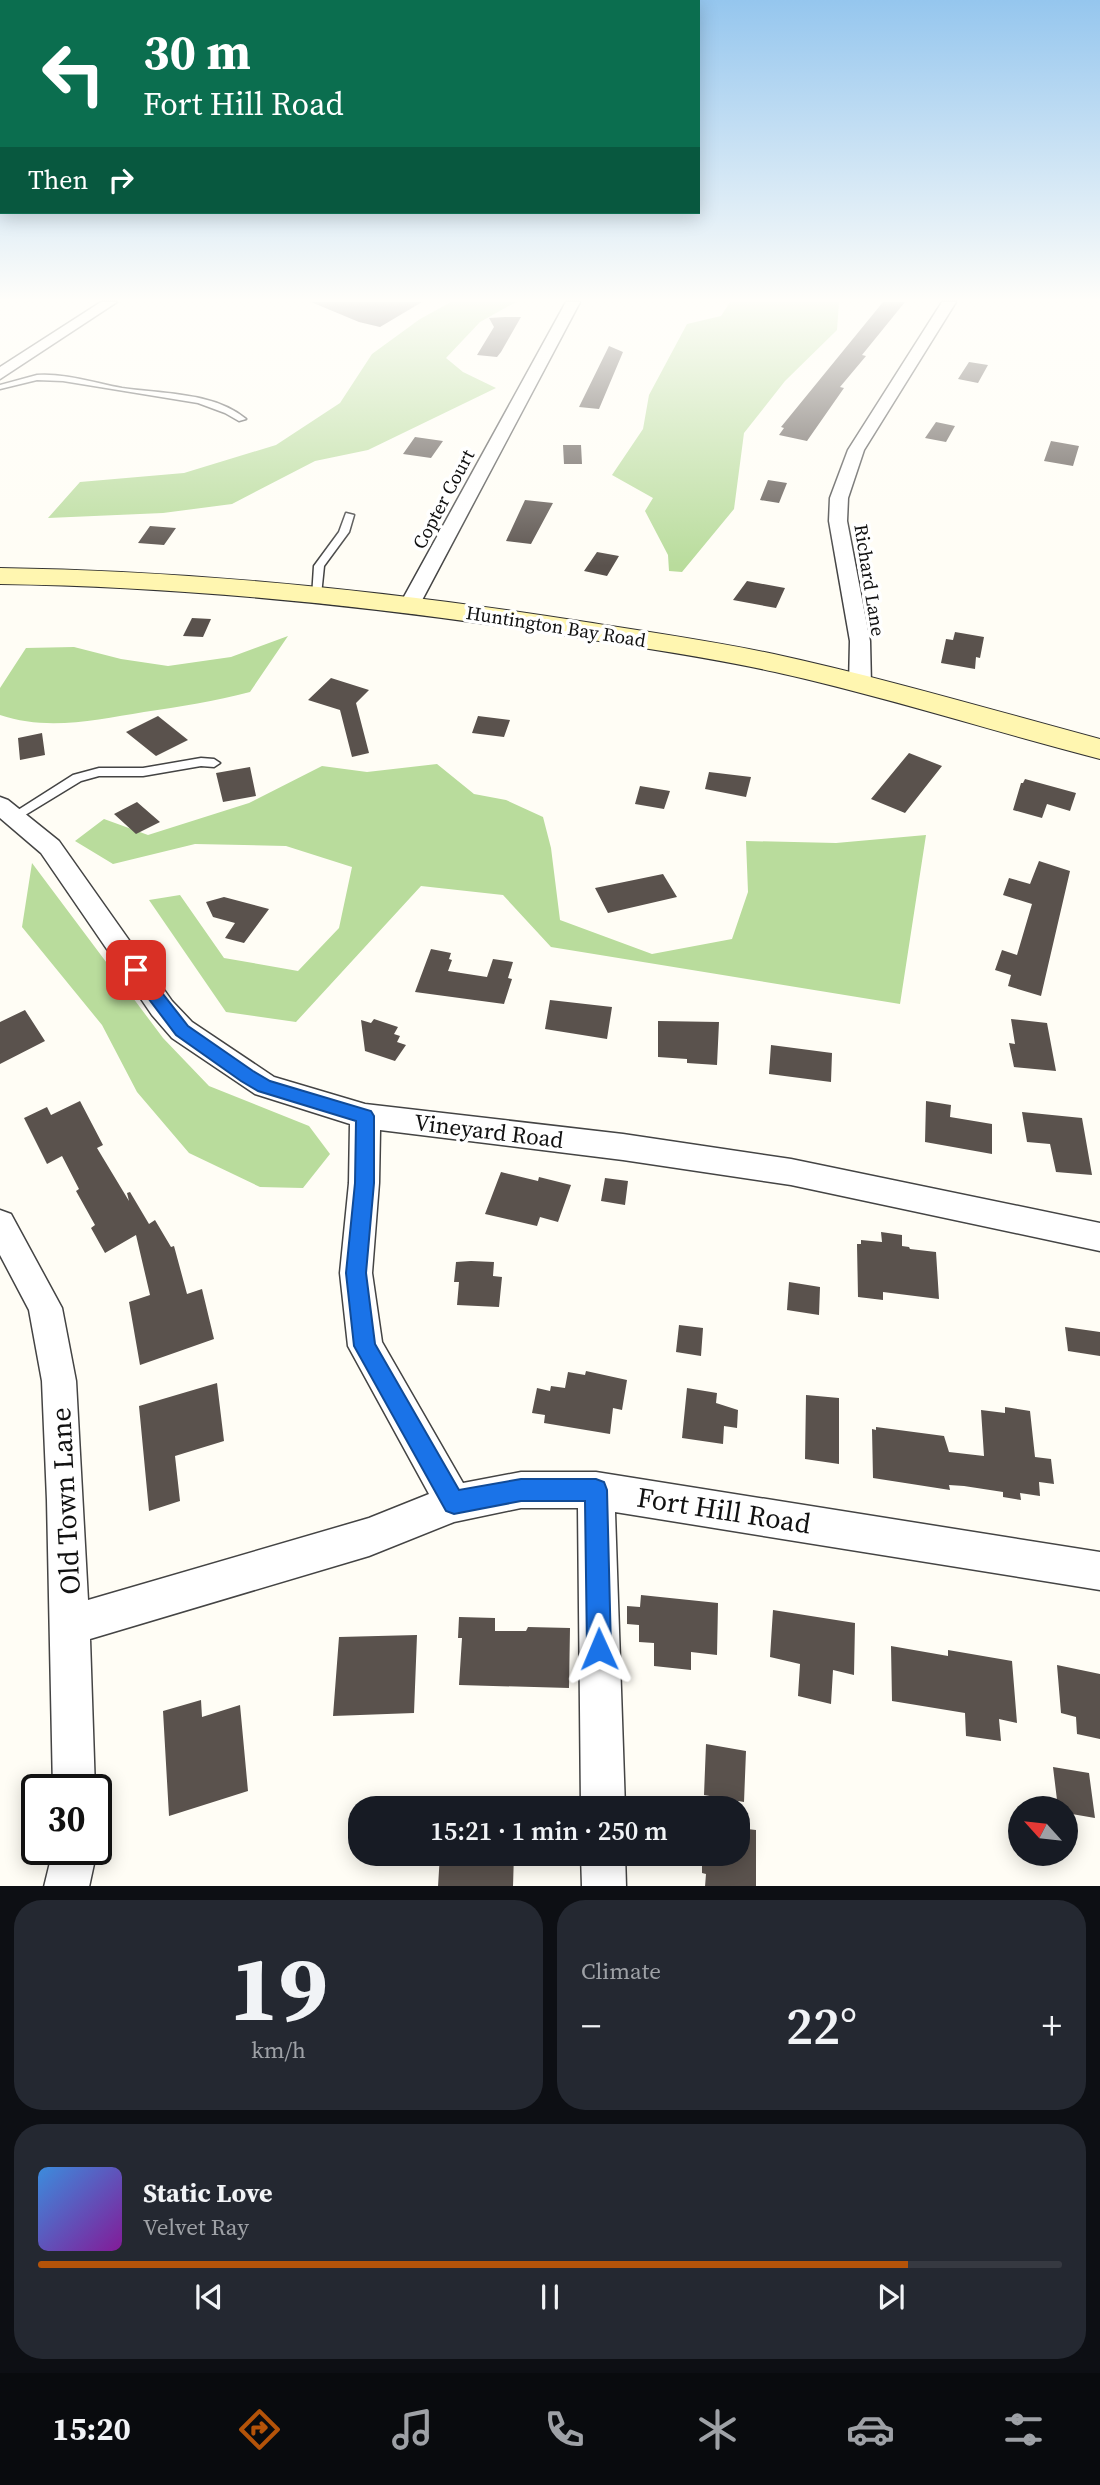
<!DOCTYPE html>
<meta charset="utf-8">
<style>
:root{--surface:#171b24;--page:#242831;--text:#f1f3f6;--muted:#9ea1a6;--line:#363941;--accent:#b45309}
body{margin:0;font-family:"Source Serif 4",serif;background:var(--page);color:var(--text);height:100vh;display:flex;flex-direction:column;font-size:26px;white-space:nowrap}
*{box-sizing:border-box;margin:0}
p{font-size:23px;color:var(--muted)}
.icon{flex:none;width:38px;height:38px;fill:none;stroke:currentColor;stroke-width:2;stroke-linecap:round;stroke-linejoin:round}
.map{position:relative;height:1886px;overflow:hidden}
.sheet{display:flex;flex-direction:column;gap:14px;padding:14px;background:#0d0f14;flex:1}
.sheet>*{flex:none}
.hud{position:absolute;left:0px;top:0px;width:700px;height:214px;box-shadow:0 4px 18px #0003;background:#0b6e4f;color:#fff;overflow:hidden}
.needle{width:46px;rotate:297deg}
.tools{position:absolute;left:1008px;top:1796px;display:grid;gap:14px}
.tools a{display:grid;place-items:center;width:70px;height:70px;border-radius:50%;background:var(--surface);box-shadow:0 4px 18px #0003;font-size:35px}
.speed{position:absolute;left:21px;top:1774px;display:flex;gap:14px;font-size:35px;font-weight:700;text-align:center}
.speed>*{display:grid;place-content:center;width:91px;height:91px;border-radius:50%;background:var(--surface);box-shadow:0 4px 18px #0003;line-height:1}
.speed .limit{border:4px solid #111;border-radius:10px;background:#fff;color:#111}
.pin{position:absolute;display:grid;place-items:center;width:60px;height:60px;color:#fff;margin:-30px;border-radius:14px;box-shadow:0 4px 10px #0006}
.me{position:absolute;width:77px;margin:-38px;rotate:359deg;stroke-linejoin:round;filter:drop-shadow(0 0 5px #0008)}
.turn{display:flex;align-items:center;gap:24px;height:147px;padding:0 28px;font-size:32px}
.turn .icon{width:91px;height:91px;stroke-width:2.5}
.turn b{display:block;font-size:49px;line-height:60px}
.then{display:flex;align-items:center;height:66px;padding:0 28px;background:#0003;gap:14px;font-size:26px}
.big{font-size:52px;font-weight:600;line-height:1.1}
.sheet .widget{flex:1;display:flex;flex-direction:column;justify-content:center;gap:10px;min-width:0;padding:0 24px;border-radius:28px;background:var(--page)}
.sheet .dial{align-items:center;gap:0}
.dial b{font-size:91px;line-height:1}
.song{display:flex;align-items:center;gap:21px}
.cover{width:84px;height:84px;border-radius:10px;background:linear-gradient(135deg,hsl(210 70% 55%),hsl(290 70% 35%))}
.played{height:7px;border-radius:4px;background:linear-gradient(90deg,var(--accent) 85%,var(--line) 85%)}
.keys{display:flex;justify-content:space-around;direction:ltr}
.heat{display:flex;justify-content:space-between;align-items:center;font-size:38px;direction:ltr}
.sheet .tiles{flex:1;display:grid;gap:14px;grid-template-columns:1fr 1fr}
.widget:last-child{grid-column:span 2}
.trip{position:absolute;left:348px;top:1796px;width:402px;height:70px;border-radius:28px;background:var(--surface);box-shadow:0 4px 18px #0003;font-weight:600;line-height:70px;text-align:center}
.tabs{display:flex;height:112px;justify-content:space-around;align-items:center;background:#090b0e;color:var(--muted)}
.tabs .icon{width:49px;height:49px}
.tabs .active{color:var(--accent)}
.tabs b{font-size:32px;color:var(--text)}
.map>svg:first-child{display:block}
</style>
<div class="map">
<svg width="1100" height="1887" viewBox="0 0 1100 1887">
<rect width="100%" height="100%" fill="#fffdf5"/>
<!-- forest -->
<path fill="#b9dc9c" d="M451,302h65l-36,20 -34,36 17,14 33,16 -128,62 -53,11 -83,43 -69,9 -115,5 32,-36 104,-9 92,-28 64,-42 32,-49 48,-35z
M730,302h109l-2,28 -52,51 -41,52 -10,76 -52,63 -13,-1 -1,-16 -23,-44 8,-13 -41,-23 31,-46 6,-34 38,-71 34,-8z
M288,636l-38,56c-35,9 -70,15 -106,20 -48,8 -97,19 -144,3v-27l26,-40 48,-1 47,12 47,7 63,-9z
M437,764l37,30 32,6 37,17 8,31 9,72 92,34 80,-15 16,-47 -2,-51 90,2 90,-8 -26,169 -349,-57 -48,-52 -82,-9 -125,136 -70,-10 -77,-112 31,-5 44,63 74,13 41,-43 13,-61 -66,-21 -91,-2 -82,20 -38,-23 29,-22 44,16 101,-32 73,-37 45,6z
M32,863l131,175 46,48 100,40 21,28 -27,34 -43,-1 -71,-34 -52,-61 -35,-67 -80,-98z"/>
<!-- building -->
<path fill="#5a524d" d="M311,302h111l-42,25 -21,-5z
M883,302h22l-43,53 4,1 -26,31 4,1 -37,53 -28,-6 5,-7 -3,-1z
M505,317h16l-20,35 -4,5 -20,-2 17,-28 -5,-9z
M609,346l14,6 -24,57 -20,-2z
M969,362l19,3 -10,18 -20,-4z
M936,422l19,4 -9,16 -21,-4z
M415,437l28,4 -12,17 -28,-4z
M1051,441l28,5 -6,20 -29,-5z
M563,445h18l1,19h-18z
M768,480l19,3 -8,20 -19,-3z
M525,500l28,3 -22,41 -25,-3z
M150,526l26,2 -12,17 -26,-2z
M597,552l22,4 -12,20 -23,-5z
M747,581l38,7 -9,20 -43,-8z
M192,618l19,1 -8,18 -20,-1z
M955,632l29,5 -4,21 -4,-1 -1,12 -34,-6 5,-24 7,1z
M331,678l38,12 -13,13 13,50 -17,4 -12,-47 -32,-10z
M158,716l30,24 -32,16 -30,-24z
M478,716l32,4 -6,17 -32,-4z
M42,733l3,22 -25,5 -2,-22z
M909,753l33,13 -37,47 -34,-14z
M250,767l6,29 -33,6 -7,-29z
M709,772l42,5 -5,20 -41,-8z
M1025,779l51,14 -6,18 -23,-7 -5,14 -29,-8 8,-27h2z
M640,786l30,5 -6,18 -29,-5z
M137,802l23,20 -24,12 -22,-20z
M1039,861l31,10 -29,125 -33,-10 3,-11 -16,-5 7,-20 15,5 15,-51 -29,-9 6,-17 21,6z
M663,874l14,23 -69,16 -13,-25z
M224,897l45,12 -25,34 -19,-5 10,-15 -22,-6 -7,-15z
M431,949l20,4 -2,6 3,1 -4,11 39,6 6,-18 20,3 -5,16 4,1 -8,25 -89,-12z
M550,1000l62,7 -5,32 -62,-10z
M25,1010l20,31 -45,23v-42z
M374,1019l24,8 -4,7 6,2 -3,6 9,3 -11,16 -30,-10 -4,-31 10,3z
M1011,1019l36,4 9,48 -42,-4 -5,-24 6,1z
M658,1021l61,1 -2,43 -30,-2v-4l-29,-2z
M771,1045l61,8 -1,29 -62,-8z
M80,1101l23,44 -6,3 32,53 -2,-8 3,-1 19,32 6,-4 16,27 3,-1 13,48 15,-5 12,50 -74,26 -11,-63 21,-7 -14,-60 -31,18 -14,-25 4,-3 -19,-34 3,-2 -17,-33 -15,8 -23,-46 23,-11 4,8z
M926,1101l25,4 -1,12 42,7v30l-67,-12z
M1022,1112l60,6 10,57 -36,-3 -6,-28 -23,-2z
M501,1172l37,9 1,-4 32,8 -13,37 -18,-5 -3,9 -52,-12z
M605,1178l23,3 -3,24 -24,-4z
M881,1232l21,3v11l7,1 1,2 26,3 3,47 -56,-7v8l-25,-3 -1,-53h4v-4l21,2z
M471,1261l23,1 -1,14 9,1 -3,30 -42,-2 2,-23h-5l2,-20z
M789,1282l31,5 -1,28 -32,-5z
M679,1325l24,3 -2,28 -25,-4z
M1065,1327l35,5v24l-32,-5z
M586,1371l41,9 -5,30 -9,-2 -3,26 -66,-11 1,-8 -13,-2 5,-25 13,3 1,-5 14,2 3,-16 17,3z
M217,1383l7,58 -49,15 5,45 -31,10 -10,-105z
M687,1388l30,5 -1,10 22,7 -1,18 -13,-2 -1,18 -41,-6z
M806,1395l33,3v66l-34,-5z
M1005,1407l25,4 5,46 16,2 3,25 -15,-2 1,14 -20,-3 1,7 -18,-3v-5l-39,-6 -15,-1 1,5 -77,-12 -1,-49 4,1v-3l68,9 5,16 35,4 -3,-46 24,3z
M641,1595l77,8 -1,52 -26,-3v18l-37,-4v-23l-15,-1v-17l-12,-1v-18l13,1z
M773,1610l82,13 -1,52 -21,-5 -2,34 -33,-8 2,-32 -30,-7z
M459,1617l36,1v13h31l2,-4 42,1 -1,60 -110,-3 3,-47h-4z
M417,1635l-3,78 -81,3 6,-79z
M891,1646l57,10v-6l64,11 5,62 -18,-4 2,22 -35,-5 -1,-23 -73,-12z
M1057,1665l43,9v65l-23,-5 -1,-17 -15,-4z
M201,1700l1,17 38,-12 8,86 -79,25 -6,-105z
M706,1744l40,7 -2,51 -40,-7z
M1053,1767l36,6 6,45 -29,-5v-5h-8z
M738,1828l18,2v57h-51l1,-13 -4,-1v-17h5v-3h31z
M514,1853l-1,34h-75l2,-33z"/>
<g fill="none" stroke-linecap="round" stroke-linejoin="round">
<!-- lane casing -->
<g stroke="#444" stroke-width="3">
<path id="lane" d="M37,375c29,-2 57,8 85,13 40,6 92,4 124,31l-7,2 -14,-8 -27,-10 -135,-22 -26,-1 -37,9v-4z
M346,513l8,2 -5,17 -25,34 -3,29 -5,3 -4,-1 2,-31 25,-34z
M201,758l13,1 6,4 -6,4 -13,-1 -58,10h-44l-18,5 -64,39 -4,1 -6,-4 66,-42 26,-7h44z"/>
</g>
<!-- street casing -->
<g stroke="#444" stroke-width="3">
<path id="street" d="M101,302h16l-117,77v-12z
M566,302h14l-160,302 -10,6 -7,-2 -3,-4z
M942,302h14l-92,148 -16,48 -1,23 23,120 1,44 -4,4h-14l-4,-4 1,-44 -21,-120 1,-23 18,-48z
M0,797l8,3 51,41 113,160 20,21 82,55 91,27 258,30 168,25 309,64v28l-309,-66 -168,-25 -243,-30 -1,53 -7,90 10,69 81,141 58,-11h75l504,80v38l-485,-78 10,296h-44l-3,-300h-57l-67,14 -85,34 -279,83 5,151h-42l-6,-290 -5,-119 -13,-71 -29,-55v-45l11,4 51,94 14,73 12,219 281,-82 60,-24 -81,-148 -8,-73 9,-90 1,-59 -95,-30 -83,-56 -20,-23 -111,-162 -41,-35z
M96,1848l1,2 -8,37h-45l9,-37z
M581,1853h44l1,34h-44z"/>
</g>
<!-- secondary casing -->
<g stroke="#333" stroke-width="2">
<path id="secondary" d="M0,568c197,3 392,23 586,54 63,10 126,19 188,32 110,24 218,56 326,85v20c-109,-28 -216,-63 -325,-87 -63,-14 -126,-23 -189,-33 -194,-31 -389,-52 -586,-55z"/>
</g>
<!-- lane -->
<use href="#lane" fill="#fff" fill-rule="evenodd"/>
<!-- street -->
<use href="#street" fill="#fff" fill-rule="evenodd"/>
<!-- secondary -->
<use href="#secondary" fill="#fff6b0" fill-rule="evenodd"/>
</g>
<!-- sky -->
<linearGradient id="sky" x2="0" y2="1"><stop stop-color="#95c6ee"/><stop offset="0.53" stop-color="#fffefa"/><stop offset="1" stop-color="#fffefa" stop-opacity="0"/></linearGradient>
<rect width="1100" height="566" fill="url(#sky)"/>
<!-- route -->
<path fill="#1a73e8" stroke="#114b97" stroke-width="2" d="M136,964l5,2 47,60 65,45 17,10 101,30 3,5v67l-8,90 9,71 84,146 62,-11h75l8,3 3,8 4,159 -3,8 -9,4 -9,-4 -3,-8 -2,-148h-64l-67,13 -8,-3 -92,-165 -8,-73 9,-90 1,-62 -98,-30 -17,-10 -65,-46 -46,-61 -2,-4z"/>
<g text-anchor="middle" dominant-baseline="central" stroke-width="7" stroke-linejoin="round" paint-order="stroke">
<!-- far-street labels -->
<g font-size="19" fill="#111" stroke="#fff">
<text transform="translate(443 499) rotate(-62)">Copter Court</text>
<text transform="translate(870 580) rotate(81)">Richard Lane</text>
<text transform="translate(556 626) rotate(9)">Huntington Bay Road</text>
</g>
<!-- street labels -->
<g font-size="23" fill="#111" stroke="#fff">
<text transform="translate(489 1131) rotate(7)">Vineyard Road</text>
</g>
<!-- near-street labels -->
<g font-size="28" fill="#111" stroke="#fff">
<text transform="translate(65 1501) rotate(-93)">Old Town Lane</text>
<text transform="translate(724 1510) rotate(9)">Fort Hill Road</text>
</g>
</g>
</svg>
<div class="tools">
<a><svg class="needle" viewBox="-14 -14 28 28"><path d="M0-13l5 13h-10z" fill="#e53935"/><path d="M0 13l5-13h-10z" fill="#9ea1a6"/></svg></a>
</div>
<div class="speed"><div class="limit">30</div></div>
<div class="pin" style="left:136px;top:970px;background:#d93025"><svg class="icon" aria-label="arrive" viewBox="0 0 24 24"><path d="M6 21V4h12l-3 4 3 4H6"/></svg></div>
<svg class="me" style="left:599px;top:1649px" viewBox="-20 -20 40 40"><path d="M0-17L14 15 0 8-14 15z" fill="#1a73e8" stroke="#fff" stroke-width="4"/></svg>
<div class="trip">15:21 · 1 min · 250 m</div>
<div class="hud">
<div class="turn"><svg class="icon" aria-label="left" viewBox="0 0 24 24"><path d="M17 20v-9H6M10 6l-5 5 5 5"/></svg><div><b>30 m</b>Fort Hill Road</div></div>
<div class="then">Then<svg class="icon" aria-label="right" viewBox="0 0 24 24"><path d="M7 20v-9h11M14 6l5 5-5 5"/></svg></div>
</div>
</div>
<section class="sheet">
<div class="tiles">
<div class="widget dial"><b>19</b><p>km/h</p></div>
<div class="widget"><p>Climate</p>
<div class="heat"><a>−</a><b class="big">22°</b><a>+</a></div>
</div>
<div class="widget">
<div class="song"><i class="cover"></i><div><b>Static Love</b><p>Velvet Ray</p></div></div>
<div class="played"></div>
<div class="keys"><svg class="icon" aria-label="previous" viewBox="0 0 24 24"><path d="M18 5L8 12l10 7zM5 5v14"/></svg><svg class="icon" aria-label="pause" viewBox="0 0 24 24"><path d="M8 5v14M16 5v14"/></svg><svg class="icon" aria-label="next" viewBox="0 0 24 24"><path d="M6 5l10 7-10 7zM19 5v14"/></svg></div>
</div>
</div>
</section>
<nav class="tabs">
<b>15:20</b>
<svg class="icon active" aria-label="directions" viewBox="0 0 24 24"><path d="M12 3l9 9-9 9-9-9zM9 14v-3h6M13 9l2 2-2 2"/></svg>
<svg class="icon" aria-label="music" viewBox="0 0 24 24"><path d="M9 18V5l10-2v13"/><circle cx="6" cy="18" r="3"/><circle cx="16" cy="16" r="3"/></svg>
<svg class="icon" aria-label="phone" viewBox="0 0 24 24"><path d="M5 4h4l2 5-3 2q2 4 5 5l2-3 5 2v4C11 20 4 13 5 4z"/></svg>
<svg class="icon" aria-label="climate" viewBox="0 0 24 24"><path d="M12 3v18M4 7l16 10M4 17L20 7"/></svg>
<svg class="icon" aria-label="car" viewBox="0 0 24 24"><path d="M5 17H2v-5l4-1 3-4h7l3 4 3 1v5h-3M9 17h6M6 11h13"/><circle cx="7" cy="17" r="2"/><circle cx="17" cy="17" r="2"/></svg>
<svg class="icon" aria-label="filters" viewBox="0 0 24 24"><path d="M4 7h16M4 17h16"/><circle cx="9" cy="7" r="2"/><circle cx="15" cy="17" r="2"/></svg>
</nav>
